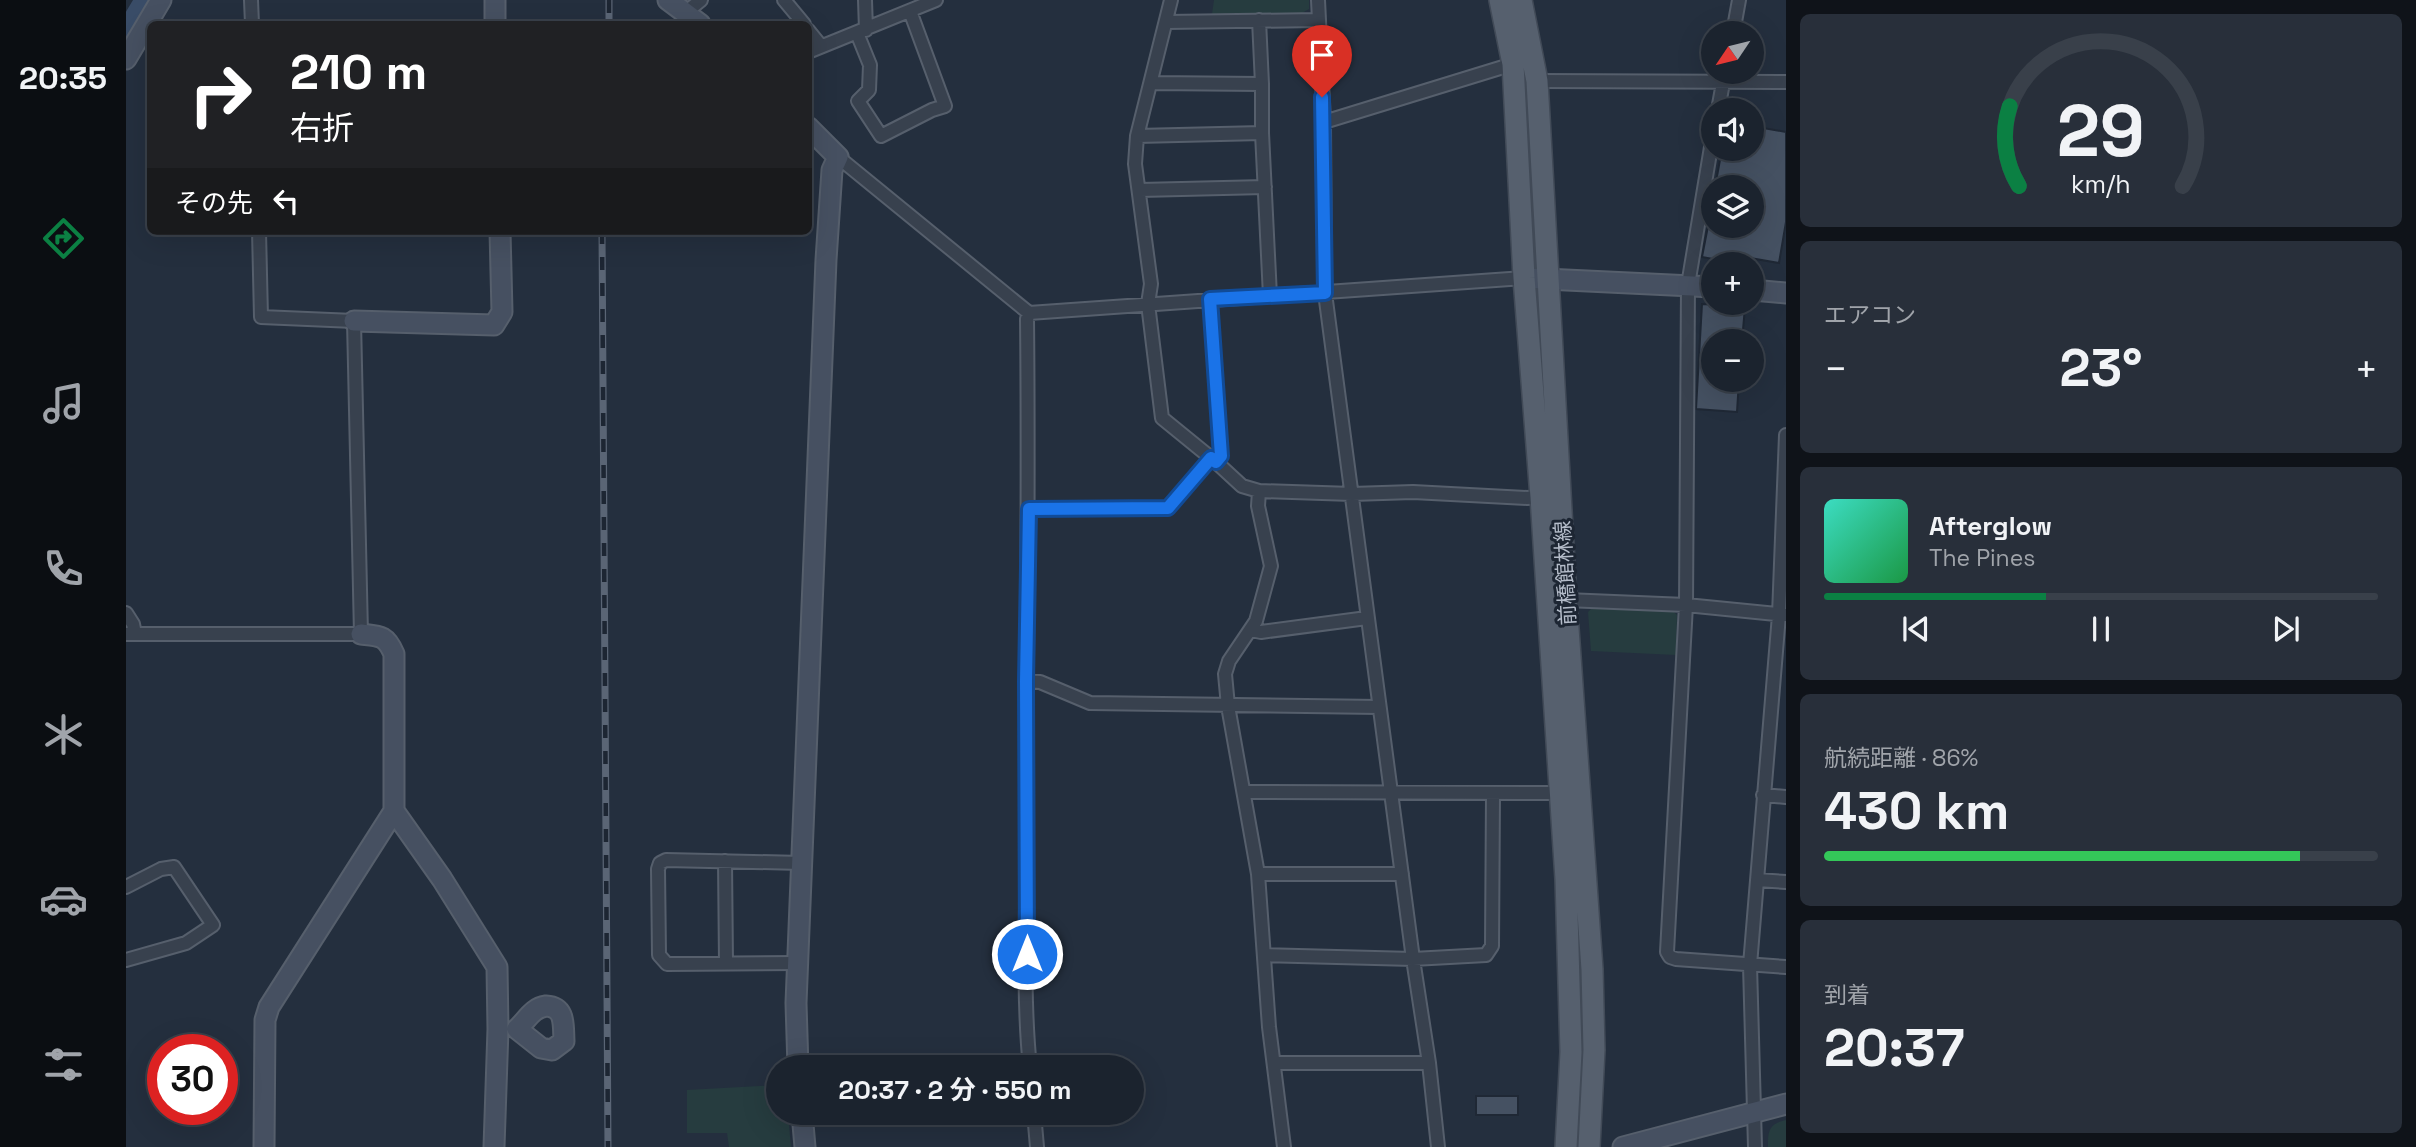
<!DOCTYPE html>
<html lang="ja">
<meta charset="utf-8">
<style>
:root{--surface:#1b232e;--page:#282f3a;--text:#f1f3f6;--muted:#a0a4aa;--line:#39404a;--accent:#0b8043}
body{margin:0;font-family:"Space Grotesk","Noto Sans JP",sans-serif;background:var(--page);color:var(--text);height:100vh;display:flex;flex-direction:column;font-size:26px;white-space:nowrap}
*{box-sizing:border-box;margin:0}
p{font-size:23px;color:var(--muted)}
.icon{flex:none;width:38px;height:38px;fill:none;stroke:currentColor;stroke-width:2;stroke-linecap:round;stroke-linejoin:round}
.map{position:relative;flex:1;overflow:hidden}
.details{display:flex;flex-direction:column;gap:14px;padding:14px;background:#0f1319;width:630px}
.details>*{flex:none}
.banner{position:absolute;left:21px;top:21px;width:665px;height:214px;border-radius:10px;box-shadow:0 7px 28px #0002,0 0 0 2px var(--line);background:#202124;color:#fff;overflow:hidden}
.needle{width:46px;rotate:235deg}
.buttons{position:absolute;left:1575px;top:21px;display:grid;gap:14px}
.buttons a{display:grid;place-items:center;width:63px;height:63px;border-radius:50%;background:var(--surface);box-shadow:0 7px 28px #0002,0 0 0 2px var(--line);font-size:35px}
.speed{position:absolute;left:21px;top:1034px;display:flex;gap:14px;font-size:35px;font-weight:700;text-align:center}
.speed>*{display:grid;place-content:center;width:91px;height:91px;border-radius:50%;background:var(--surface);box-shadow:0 7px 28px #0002,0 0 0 2px var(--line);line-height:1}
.speed .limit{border:10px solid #d22;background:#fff;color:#111}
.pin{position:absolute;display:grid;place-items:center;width:60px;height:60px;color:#fff;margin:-72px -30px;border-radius:50% 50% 50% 0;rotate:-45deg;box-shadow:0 0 7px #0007}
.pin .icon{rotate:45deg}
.me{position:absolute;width:77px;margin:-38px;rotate:0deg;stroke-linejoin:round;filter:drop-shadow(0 0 5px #0008)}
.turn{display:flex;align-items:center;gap:24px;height:147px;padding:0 28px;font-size:32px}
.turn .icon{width:91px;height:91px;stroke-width:2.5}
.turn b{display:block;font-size:49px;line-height:60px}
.then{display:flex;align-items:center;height:66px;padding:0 28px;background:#0003;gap:14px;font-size:26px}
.big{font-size:52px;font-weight:700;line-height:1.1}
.details .tile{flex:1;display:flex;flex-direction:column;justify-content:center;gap:10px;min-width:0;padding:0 24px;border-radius:10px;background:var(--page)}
.details .dial{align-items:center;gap:0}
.dial svg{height:182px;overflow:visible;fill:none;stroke:var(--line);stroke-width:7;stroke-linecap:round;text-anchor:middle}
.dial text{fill:var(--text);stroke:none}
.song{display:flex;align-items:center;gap:21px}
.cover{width:84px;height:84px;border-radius:10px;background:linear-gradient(135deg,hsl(170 70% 55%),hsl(140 70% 35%))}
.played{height:7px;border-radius:4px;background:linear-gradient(90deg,var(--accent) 40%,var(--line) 40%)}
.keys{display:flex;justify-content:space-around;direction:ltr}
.heat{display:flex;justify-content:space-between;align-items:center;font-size:38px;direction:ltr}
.charge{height:10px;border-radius:5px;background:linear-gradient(90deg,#34c759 86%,var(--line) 0)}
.trip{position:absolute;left:640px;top:1055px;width:378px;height:70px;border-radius:35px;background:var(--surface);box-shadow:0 7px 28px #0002,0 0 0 2px var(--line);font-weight:700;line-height:70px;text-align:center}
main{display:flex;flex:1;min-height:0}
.dock{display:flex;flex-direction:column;width:126px;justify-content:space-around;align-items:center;background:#0b0e12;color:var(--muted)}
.dock .icon{width:49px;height:49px}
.dock .active{color:var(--accent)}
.dock b{font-size:32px;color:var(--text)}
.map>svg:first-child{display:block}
</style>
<main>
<nav class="dock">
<b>20:35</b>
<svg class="icon active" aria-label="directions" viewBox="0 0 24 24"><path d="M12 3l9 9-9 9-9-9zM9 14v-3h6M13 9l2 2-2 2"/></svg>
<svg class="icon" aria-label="music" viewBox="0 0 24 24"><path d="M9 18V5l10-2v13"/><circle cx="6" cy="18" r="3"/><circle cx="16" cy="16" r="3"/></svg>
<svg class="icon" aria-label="phone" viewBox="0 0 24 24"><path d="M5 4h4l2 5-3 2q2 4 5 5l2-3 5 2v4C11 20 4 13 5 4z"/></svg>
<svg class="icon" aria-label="climate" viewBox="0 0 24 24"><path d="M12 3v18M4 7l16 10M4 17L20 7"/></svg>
<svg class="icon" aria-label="car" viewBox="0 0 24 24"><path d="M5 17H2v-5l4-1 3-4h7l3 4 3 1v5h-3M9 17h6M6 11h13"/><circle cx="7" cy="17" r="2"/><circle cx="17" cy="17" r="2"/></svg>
<svg class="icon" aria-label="filters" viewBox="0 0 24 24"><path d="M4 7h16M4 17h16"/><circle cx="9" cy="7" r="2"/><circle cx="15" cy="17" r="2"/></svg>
</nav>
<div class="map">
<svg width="1660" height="1147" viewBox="0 0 1660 1147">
<rect width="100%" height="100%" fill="#242f3e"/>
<!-- green -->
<path fill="#263c3f" d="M1088,0h95v9l-7,4 -90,1z
M1467,607l79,3 5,5 -1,40 -85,-4 -3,-39z
M653,1085v28h9l3,34h-62l-2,-14h-40v-43z
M1660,1120v27h-18c0,-17 1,-23 18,-27z"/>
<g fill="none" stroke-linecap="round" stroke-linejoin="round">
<!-- river -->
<path stroke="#394c67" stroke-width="24" d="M0,35l21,-35"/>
</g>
<!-- building -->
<path fill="#455162" stroke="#1f2835" stroke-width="2" d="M1626,126l34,6v90l-7,41 -35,-6 -1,7h-3l-38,-7 6,-31h44v-39h-37l7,-38h30z
M1576,304l43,3 -3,34h-29v39h26l-2,32 -41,-3z
M1350,1096h42v19h-42z"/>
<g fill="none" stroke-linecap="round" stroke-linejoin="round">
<!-- street casing -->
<g stroke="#565f6c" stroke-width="16">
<path id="street" d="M125,0l1,24
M658,0l20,24
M739,0l1,30
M1045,0l-34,136 -2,28 16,120 -3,20 14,114 54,44 26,24 17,5 93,3 61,-2 114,6 14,-1
M1192,0l6,122 189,-58
M559,13l16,-13
M1041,22l151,-2
M682,30l13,16
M731,33l13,32 -1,25 -11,11 23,35 51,-26 13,-4 -35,-95
M1607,33l6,-33
M682,52l128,-52
M1411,81l249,1
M1025,83l111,1 -3,-64
M1136,84v49l8,163
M1592,110l7,-38
M1198,122l1,171 88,666 16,104 9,84
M1587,135l-25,150 -2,320 -19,347 3,5 6,2 110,8
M1011,136l125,-3
M712,157l191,156 495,-35
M1014,190l125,-3
M1084,299l11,157 -5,6
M903,313l-2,6c2,170 -1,340 0,510 0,79 -5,160 3,239
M1133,491l-1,15 13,60 -15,55 -27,40 -4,13 3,32 30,168 11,153 15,120
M903,509l139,-1 43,-50
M1440,600l120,5 100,10
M0,613l7,11 2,10
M1125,630l10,2 106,-14
M0,634h235l-7,-313 -93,-4 -2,-86
M900,681l14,1 50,21 289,4
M1118,792l317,1
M1637,795l23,2
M599,861l1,102
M1132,874h144
M1631,880l29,2
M0,887l35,-18 13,-2 39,58 -27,18 -60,17
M1138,955l149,4 73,-4 6,-9 1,-152
M672,963l-131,1 -8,-9 -1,-86 2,-6 6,-3 136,3
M1148,1063h155
M908,1113l3,34
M1629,1147l-5,-182 29,-350 7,-180"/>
</g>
<!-- secondary casing -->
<g stroke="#565f6c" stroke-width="23">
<path id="secondary" d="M369,0v24
M542,0l32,24
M0,59l35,-59
M1398,278l189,9
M1626,290l34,3
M228,321l140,4 8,-13 -2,-81
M268,811l48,68 55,88 1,62 -4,118
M420,1006c20,1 17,19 18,35l-12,9 -11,-2 -24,-19c10,-9 15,-21 29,-23z
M672,1068l-2,-65 30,-743 6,-90 6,-13 -30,-30
M676,1113l3,34
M138,1147l1,-127 4,-13 125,-196v-157c-8,-19 -14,-18 -33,-20
M1497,1147l163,-43"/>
</g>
<!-- primary casing -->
<g stroke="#414a57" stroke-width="24">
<path id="primary" d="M1374,0l13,64 11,214 17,219 25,382 5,173 -5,95
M1395,0l16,81 29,519 26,369 2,81 -5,97"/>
</g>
<!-- street -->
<use href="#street" stroke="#38414e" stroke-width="12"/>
<!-- secondary -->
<use href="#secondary" stroke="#465061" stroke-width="19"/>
<!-- primary -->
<use href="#primary" stroke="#56606e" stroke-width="21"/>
<!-- rail casing -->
<g stroke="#5a6575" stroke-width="7">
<path id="rail" d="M483,0v24
M476,231l6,916"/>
</g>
<!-- rail -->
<use href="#rail" stroke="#1d2633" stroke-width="4.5" stroke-dasharray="13" stroke-linecap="butt"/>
</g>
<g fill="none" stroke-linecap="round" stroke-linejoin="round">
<!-- route casing -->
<g stroke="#114b97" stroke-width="18">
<path id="route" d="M901,954l-1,-273 3,-172 139,-1 43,-50 5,4 5,-6 -11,-157 115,-6 -3,-196"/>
</g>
<!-- route -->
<use href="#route" stroke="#1a73e8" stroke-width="12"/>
</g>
<g text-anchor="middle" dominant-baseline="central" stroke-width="6" stroke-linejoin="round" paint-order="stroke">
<!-- street labels -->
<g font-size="21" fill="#b4bcc9" stroke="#1d2633">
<text transform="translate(1439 573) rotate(-93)">前橋館林線</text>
</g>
</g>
</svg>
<div class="buttons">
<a><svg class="needle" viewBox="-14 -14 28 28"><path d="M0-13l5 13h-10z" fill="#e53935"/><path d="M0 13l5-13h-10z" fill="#a0a4aa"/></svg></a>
<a><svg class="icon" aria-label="sound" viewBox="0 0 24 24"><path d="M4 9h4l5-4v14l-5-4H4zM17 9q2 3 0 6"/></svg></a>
<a><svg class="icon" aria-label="layers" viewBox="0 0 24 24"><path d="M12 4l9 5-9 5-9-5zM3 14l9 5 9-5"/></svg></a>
<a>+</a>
<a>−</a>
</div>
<div class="speed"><div class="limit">30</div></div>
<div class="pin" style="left:1196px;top:97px;background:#d93025"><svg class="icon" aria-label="arrive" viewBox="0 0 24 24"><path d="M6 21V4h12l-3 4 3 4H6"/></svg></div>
<svg class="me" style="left:901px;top:954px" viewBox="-20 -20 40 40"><circle r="17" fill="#1a73e8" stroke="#fff" stroke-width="3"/><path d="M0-11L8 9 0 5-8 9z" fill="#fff"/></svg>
<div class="trip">20:37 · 2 分 · 550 m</div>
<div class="banner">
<div class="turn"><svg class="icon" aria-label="right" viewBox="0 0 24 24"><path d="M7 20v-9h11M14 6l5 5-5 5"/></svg><div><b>210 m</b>右折</div></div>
<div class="then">その先<svg class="icon" aria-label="left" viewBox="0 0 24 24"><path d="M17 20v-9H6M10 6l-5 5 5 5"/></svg></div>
</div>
</div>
<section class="details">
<div class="tile dial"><svg viewBox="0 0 100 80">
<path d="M14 69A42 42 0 1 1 86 69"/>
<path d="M14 69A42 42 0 0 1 10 34" stroke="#0b8043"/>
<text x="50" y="56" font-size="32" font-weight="700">29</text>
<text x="50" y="72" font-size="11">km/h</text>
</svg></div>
<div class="tile"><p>エアコン</p>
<div class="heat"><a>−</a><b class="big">23°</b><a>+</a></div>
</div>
<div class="tile">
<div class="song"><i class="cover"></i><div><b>Afterglow</b><p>The Pines</p></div></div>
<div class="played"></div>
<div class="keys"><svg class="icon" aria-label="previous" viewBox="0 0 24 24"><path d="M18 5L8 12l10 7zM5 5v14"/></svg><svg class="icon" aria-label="pause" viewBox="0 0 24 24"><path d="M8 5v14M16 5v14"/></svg><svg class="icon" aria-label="next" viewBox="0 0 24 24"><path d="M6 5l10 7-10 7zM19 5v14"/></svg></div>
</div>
<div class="tile"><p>航続距離 · 86%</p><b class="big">430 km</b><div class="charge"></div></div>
<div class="tile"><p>到着</p><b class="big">20:37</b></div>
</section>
</main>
